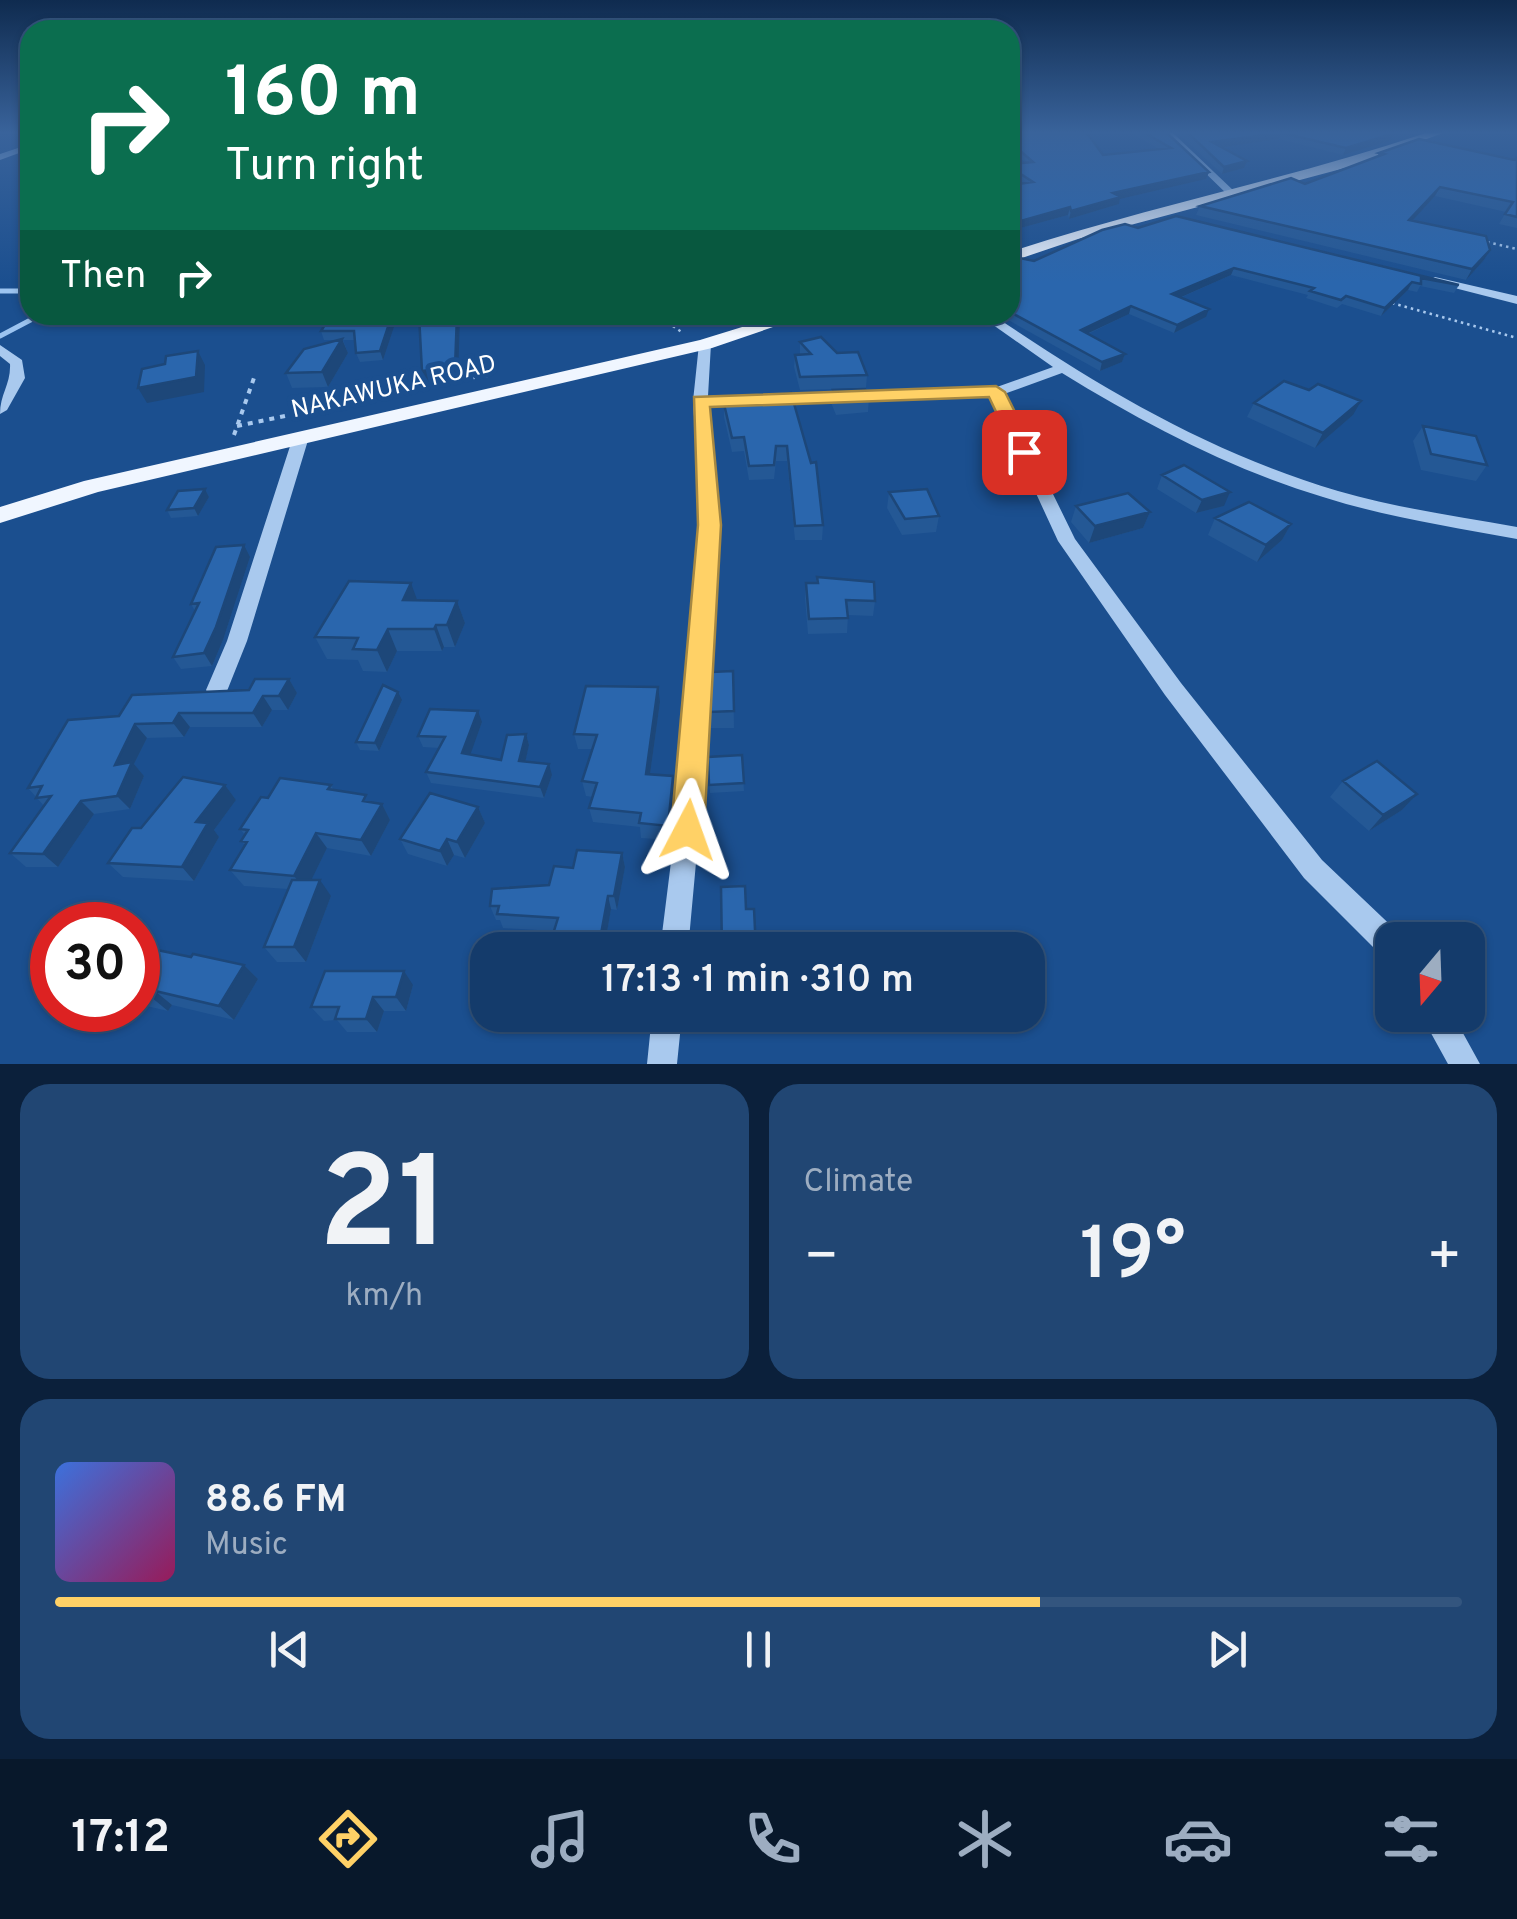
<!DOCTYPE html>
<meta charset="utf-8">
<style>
:root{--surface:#143b6b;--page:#214673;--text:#f1f3f6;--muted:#9dadc1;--line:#33557e;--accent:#ffd166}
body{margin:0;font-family:Overpass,sans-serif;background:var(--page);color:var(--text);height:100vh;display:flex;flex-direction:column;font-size:38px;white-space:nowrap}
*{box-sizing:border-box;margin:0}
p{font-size:32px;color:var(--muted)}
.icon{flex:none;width:55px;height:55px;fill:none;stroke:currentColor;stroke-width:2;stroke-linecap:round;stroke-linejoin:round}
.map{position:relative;height:1064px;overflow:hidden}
.details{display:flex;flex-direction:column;gap:20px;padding:20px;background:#0b203b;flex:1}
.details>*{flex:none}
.banner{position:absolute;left:20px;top:20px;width:1000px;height:305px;border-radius:30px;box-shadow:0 2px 8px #0004,0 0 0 2px var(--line);background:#0b6e4f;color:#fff;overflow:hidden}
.needle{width:65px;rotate:199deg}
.buttons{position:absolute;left:1375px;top:922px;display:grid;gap:20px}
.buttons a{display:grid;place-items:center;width:110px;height:110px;border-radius:20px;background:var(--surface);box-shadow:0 2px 8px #0004,0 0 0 2px var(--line);font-size:50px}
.speed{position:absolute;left:30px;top:902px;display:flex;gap:20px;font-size:50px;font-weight:700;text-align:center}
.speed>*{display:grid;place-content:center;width:130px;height:130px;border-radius:50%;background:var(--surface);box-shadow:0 2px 8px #0004,0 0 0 2px var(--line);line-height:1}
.speed .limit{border:15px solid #d22;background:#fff;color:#111}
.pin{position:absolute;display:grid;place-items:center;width:85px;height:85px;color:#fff;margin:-42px;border-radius:20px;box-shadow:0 5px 15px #0006}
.me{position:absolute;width:110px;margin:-55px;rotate:4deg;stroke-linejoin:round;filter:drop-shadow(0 0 8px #0008)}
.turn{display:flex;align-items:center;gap:35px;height:210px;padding:0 40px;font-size:45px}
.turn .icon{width:130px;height:130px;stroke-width:2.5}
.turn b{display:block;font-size:70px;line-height:85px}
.then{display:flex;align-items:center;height:95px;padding:0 40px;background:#0003;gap:20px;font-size:38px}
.big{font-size:75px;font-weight:600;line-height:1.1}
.details .tile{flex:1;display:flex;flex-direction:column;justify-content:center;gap:15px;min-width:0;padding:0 35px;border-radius:30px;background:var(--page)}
.details .dial{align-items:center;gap:0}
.dial b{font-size:130px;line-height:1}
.song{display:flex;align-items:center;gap:30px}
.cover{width:120px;height:120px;border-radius:15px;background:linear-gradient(135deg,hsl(220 70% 55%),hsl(330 70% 35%))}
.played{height:10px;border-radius:5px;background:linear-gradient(90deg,var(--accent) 70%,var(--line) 70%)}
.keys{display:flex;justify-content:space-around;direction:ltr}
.heat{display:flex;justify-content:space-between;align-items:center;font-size:55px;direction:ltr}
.details .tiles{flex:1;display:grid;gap:20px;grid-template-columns:1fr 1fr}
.tile:last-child{grid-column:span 2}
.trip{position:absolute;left:470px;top:932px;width:575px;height:100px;border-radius:30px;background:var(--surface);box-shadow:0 2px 8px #0004,0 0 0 2px var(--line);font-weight:600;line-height:100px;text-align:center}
.dock{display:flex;height:160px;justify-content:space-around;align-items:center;background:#08182b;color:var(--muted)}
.dock .icon{width:70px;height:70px}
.dock .selected{color:var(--accent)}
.dock b{font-size:45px;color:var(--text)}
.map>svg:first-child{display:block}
</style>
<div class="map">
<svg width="1517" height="1064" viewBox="0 0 1517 1064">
<rect width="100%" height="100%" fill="#1b4f8f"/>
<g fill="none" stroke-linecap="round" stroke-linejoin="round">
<!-- stream -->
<path stroke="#9cc4f0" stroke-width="5" d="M0,291h30
M0,336l40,-21"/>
<!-- path-far1 -->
<path stroke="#a9c9ee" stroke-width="2.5" stroke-dasharray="2.5 4" stroke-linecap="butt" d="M1487,242l30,7
M1392,303l125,35
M657,315l26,18"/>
<!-- path -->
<path stroke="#a9c9ee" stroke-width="4" stroke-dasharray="5 6" stroke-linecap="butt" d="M237,426l120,-25 16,-8 115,-18
M234,435l21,-60"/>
<!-- minor -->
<path fill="#a9c9ee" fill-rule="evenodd" d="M1164,133h9l62,59v4h-6z
M30,144v5l-30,11v-6z
M1435,277l82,19v8l-86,-22 -2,-2z
M979,315h14c107,73 219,139 345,176 58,17 119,25 179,36v12c-65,-12 -131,-22 -194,-42 -93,-28 -178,-73 -261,-124l-58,21 71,145 106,144 141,177 80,76 1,4h-11v20l-10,-4 -78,-78 -139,-183 -107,-154 -67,-145 -283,9 11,120 -20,305 -11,120h-28l15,-120 26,-305 -8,-124 6,-57 6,-4 6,4 -3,52 286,-8 59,-21z
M0,345l22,15 3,18 -18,32 -7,4c0,-20 11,-30 10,-50l-10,-8z
M301,432l8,5 -62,204 -22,55 -8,2 -8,-2 -3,-6 21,-49 66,-204z
M652,1015h30l-5,49h-30z
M1421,1015h32l27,49h-32z"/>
<!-- major -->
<path fill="#f0f6ff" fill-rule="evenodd" d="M1426,133h17l-87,32 -278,74 -68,23v-10c137,-45 279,-73 416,-119z
M781,315h27l-96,33 -614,144 -98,31v-16l84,-26 616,-141z"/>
</g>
<!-- wall -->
<path fill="#245895" d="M1010,133l93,22 56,-6 -28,-16h37l41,39 -3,7 -86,20 -1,5 -50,15 -1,-4 -58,16v-46l13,-2 -13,-8v-11l15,-2 -15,-12z
M1178,133h208l3,8 -46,14 -64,-16 -57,8 25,14 -3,7 -22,6z
M1379,153l135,7 3,-2v70l-18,-4 7,-12 -71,-16 -23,25 78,29 -6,10 -18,20 -270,-65 4,-9 105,-22 72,-27z
M1176,216l283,69 -5,8 -34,-7 -3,6 -9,-2 -27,26 -39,-12 -5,4 -31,-10 2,-3 -77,-20 -51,23 26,19 -32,16 -45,-19 -41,20 37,20 -3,8 -22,9 -101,-56h11v-59l24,5z
M269,315h129l-15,45 -23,2 -4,-9 -1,-13h-12l5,13 -20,34 -36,1 -6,-15 53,-33h-15l-3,-9 6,-10 -57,-3z
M961,315h25l-2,8 -9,3z
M800,342l37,11 30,22 -1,13 -66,2 -6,-23 1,-12h5z
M833,390l36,7 -1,15 -32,3 -4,-10z
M791,393l32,132 -1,15h-27l-8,-79h-11l-2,18 -25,1 -5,-29 -12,1 -8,-35v-13z
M1254,403l99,12 -38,33 -68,-31z
M1423,426l64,39 -11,16 -55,-11 -8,-29z
M1162,475l62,31 -28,7 -39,-24z
M205,489l4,8 -11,19 -27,2 -4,-8z
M889,492l50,24 -3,16 -34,3 -15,-27z
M1076,506l74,6 -7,16 -54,15 -18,-21z
M1215,518l76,6 -9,16 -25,22 -49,-27z
M250,557l-27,83 -11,26 -31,3 -8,-12 22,-46 -4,-7z
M817,577l58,24 -2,15 -25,-1 -1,18 -39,1 -3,-36 1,-15h10z
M417,600l40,1 8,22 -10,24h-11l-2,4h-45l-10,21 -24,-1 -5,-11 -31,-1 -12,-22z
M733,671l1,57h-24l-1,-16z
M289,679l8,14 -9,17h-16l-10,17h-72l-6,10 -37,1 -13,26 10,12 -14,33 -36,5 -36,53h-32l-16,-14 34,-47 -16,-18 91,-72 130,-26z
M402,700l-23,51 -19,-1 -4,-8z
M660,702l-10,73 25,16 -5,49 -29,-2 -1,-11 -47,-5 -4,-14 4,-11 -7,-1 -4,-15 11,-32h-15l-4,-15z
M482,722l-12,32 31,6 25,-26 3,11 -4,17 27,13 -8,23 -113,-15 -5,-11 13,-24 -16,-1 -5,-11z
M742,755l2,36 -34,2 -2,-36z
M1343,781l74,13 -15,16 -33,21 -39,-34z
M225,785l11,15 -22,30 5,7 -25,44 -71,-4 -15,-14 33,-35z
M331,785l2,4 38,14 11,1 8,16 -19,36 -44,-8 -16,32 20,16 -25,66h-29l-13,-15 24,-58 -44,-3 -14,-16 15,-25 -4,-4 4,-6 -5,-6 28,-31z
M478,807l7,16 -20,35 -11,-3 -7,11 -39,-12 -8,-15z
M622,853l3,14 -8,43 -6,-1 -5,29 3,10 -55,-17 -51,-3 -3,-8h-4l-6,-14 59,-21z
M138,946l53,11 53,8 14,14 -24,41 -62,-15 -4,6 -30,-7z
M413,985l-7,26h-22l-7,21h-30l-10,-12 -13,1 -13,-14z
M724,1015h34v1l-33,2z"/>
<!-- shaded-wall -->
<path fill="#1d4779" d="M1281,133l-2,6 -69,10 2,-7z
M1392,134l-3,7 -46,14 3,-7z
M1247,161l-3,7 -22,6 2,-7z
M1209,172l-3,7 -86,20 -1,5 -50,15 2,-8 42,-18z
M1440,187l-5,9 -31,34 5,-10z
M1070,207l-2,8 -58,16v-7z
M1490,250l-6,10 -18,20 6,-11z
M1234,268l-3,7 -61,27 2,-8z
M1412,282l-4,8 -27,26 4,-8z
M1131,306l-2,8 -51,24 3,-8z
M1209,309l-3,8 -32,16 3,-8z
M392,315h6l-15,45 -3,-9z
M457,315h3l-2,63 -33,4 -3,-11z
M687,315h26l-26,8z
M986,315l-2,8 -9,3 2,-8z
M342,339l6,14 -20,34 -6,-15z
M198,351l7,14 -1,27 -57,11 -9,-15z
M1125,354l-3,8 -22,9 2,-9z
M1361,401l-8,14 -38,33 8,-15z
M205,489l4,8 -11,19 -4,-8z
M1230,492l-6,14 -28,7 6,-13z
M1150,512l-7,16 -54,15 6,-17z
M1291,524l-9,16 -25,22 9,-17z
M244,545l6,12 -27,83 -11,26 -8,-13z
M411,583l8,22 -16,-5z
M457,601l8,22 -10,24 -8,-22z
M436,625l8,22 -2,4 -8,-22z
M388,629l9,22 -10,21 -10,-22z
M289,679l8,14 -9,17 -9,-14z
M658,687l2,15 -12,87 -2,-15z
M398,692l4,8 -23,51 -4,-8z
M263,696l9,14 -10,17 -9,-14z
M478,711l4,11 -15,42 -5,-11z
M179,713l11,14 -6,10 -11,-14z
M135,724l12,14 -13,26 10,12 -14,33 -13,-13 -2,-31z
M526,734l3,11 -6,27 -4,-11z
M549,764l3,11 -8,23 -4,-11z
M673,776l2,15 -5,49 -2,-14z
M225,785l11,15 -22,30 5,7 -25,44 -12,-14 14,-45z
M1417,794l-15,16 -33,21 14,-16z
M81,801l13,13 -36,53 -15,-13z
M382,804l8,16 -19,36 -10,-16z
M478,807l7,16 -20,35 -8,-16z
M316,833l11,15 -21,43 -12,-15z
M447,839l7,16 -7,11 -7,-15z
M622,853l3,14 -8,43 -3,-14z
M320,880l11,16 -25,66 -12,-15z
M608,896l3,13 -5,29 3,10 -1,2h-7v-16z
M244,965l14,14 -24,41 -15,-14z
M404,971l9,14 -7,26 -10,-14z
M155,991l17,14 -4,6 -17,-14z
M373,997l11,14 -7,21 -11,-13z"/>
<!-- building -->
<path fill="#2a66ad" stroke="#1d4779" stroke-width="2.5" d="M1010,133h77l16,22 68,-7 -26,-15h22l42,39 -96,21 8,4 -50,14 -1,-4 -60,17v-39l23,-3 -23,-15v-3l23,-2 -23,-20z
M1188,133h92l-68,9 35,19 -23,6z
M1282,133h104l6,1 -46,14z
M1419,139l95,21 3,-2v59l-12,-3 8,-12 -73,-15 -31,33 77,16 4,14 -18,19 -272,-63 91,-28 14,6 79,-30 -5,-1z
M1176,216l283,69 -38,-7v6l-9,-2 -27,26 -39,-12 -5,4 -31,-9 4,-3 -80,-20 -62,26 37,15 -32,16 -46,-19 -50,24 44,24 -23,8 -92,-50v-56l24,5 68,-31 23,-6 13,4z
M331,315h61l-12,36 -24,2 -2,-22h-33z
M419,315h38l-2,52 -33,4z
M821,337l16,16 21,-1 9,23 -67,2 -5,-22 16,-1 -11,-12z
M342,339l-20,33 -36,1 18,-24z
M198,351l-2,26 -58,11 4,-19 23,-5 1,-8z
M1284,381l25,9 9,-6 43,17 -38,32 -69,-30z
M865,389l4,8 -31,3 -5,-10z
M791,393l20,70 5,-1 7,63 -28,1 -8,-80h-11l-2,19 -25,1 -5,-29 -12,1 -8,-34z
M1423,426l53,10 11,29 -56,-11z
M1184,465l46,27 -28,8 -40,-25z
M205,489l-11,19 -27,2 11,-19z
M927,489l12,27 -34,3 -16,-27z
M1128,493l22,19 -55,14 -19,-20z
M1249,502l42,22 -25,21 -51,-27z
M244,545l-28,82 -12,26 -31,4 26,-54 -8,1 25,-57z
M817,577l57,5 1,19 -29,-1 2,18 -39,1 -3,-36h12z
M349,581l62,2 -8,17 54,1 -10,24h-11l-2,4h-46l-11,21 -24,-1 5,-11 -43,-1z
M733,671l1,40 -25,1 2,-40z
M255,679h34l-10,17h-16l-10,17h-74l-6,10 -38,1 -20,41 17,-3 -15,34 -36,5 -38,53 -33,-1 41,-57 -15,2 6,-12 -14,2 40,-68 51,-4 13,-21 117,-5z
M383,685l15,7 -23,51 -19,-1z
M586,686l72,1 -12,87 27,2 -5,50 -29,-3 2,-10 -52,-5 8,-25 -15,-2 15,-46 -23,-1z
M430,709l48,2 -16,42 39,7 6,-25 19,-1 -7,27 30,3 -9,23 -114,-15 19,-35 -27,-1z
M742,755l2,28 -35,2 -1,-28z
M1377,761l40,33 -34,21 -40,-34z
M183,777l42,8 -29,37 12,1 -26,44 -74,-4 24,-35h9z
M280,778l51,7 -3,4 38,6 -3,6 19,3 -21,36 -45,-7 -22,43 -64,-6 17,-28 -6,-1 7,-11 -8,-1 21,-32 7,1z
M430,793l48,14 -21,35 -10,-3 -7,12 -40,-12z
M577,850l45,3 -8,43h-6l-7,38 4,1 -4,15h-53l10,-32 -61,-4 2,-8h-9l2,-17 57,-4 5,-19 19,2z
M292,880h28l-26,67h-30z
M745,886l1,23h8l2,41h-34l-1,-63z
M138,946l53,11 2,-3 51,11 -25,41 -64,-15 -4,6 -13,-3z
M325,971h79l-8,26h-23l-7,22h-31l4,-12h-28z"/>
<!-- sky -->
<linearGradient id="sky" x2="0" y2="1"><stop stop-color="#0f2b4f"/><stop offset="0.47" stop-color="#39639b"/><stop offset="1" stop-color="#39639b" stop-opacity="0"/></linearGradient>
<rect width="1517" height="282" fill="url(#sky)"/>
<!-- route -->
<path fill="#ffd166" stroke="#a68842" stroke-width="2.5" d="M996,386l9,6 30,60 -3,4h-15l-28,-59 -279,10 11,118 -17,305 -5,10 -11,5 -12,-5 -5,-10 27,-305 -4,-128z"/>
<g text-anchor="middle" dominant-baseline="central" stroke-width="10" stroke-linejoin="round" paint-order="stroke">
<!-- street labels -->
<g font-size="25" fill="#fff" stroke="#1b4f8f">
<text transform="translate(394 388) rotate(-13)">NAKAWUKA ROAD</text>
</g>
</g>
</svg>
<div class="buttons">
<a><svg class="needle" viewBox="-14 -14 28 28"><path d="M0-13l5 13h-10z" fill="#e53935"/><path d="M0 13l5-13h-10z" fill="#9dadc1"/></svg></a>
</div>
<div class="speed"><div class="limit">30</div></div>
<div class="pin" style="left:1024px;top:452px;background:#d93025"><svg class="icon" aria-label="arrive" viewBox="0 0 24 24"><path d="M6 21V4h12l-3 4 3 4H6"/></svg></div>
<svg class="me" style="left:688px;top:830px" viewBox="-20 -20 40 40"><path d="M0-17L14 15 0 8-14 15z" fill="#ffd166" stroke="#fff" stroke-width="4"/></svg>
<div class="trip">17:13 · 1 min · 310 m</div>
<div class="banner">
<div class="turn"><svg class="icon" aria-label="right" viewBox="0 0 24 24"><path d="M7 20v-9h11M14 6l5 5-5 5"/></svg><div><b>160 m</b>Turn right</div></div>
<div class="then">Then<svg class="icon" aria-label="right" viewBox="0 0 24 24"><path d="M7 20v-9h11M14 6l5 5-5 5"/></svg></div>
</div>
</div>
<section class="details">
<div class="tiles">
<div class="tile dial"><b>21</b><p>km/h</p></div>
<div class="tile"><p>Climate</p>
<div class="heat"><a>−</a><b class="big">19°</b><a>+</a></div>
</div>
<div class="tile">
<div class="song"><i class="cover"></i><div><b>88.6 FM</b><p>Music</p></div></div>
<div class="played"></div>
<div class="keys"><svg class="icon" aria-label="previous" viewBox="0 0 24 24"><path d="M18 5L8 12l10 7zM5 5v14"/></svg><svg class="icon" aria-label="pause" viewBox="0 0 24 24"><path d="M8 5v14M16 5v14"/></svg><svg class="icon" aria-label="next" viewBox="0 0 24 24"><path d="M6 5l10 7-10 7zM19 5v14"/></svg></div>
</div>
</div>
</section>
<nav class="dock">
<b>17:12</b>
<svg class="icon selected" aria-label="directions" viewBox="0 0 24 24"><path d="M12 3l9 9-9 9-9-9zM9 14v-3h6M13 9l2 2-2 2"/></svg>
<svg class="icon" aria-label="music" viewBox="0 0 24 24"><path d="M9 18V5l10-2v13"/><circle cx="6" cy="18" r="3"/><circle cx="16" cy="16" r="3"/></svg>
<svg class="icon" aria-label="phone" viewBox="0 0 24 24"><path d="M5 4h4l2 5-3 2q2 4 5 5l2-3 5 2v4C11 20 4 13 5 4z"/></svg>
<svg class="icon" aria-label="climate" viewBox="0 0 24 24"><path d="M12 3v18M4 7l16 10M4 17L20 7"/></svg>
<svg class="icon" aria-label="car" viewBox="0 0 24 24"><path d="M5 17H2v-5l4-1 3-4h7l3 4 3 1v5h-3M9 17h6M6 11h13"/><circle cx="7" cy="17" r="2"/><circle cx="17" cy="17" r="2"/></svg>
<svg class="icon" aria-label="filters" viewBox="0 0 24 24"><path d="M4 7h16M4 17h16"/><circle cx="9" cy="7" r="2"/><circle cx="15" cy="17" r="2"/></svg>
</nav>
